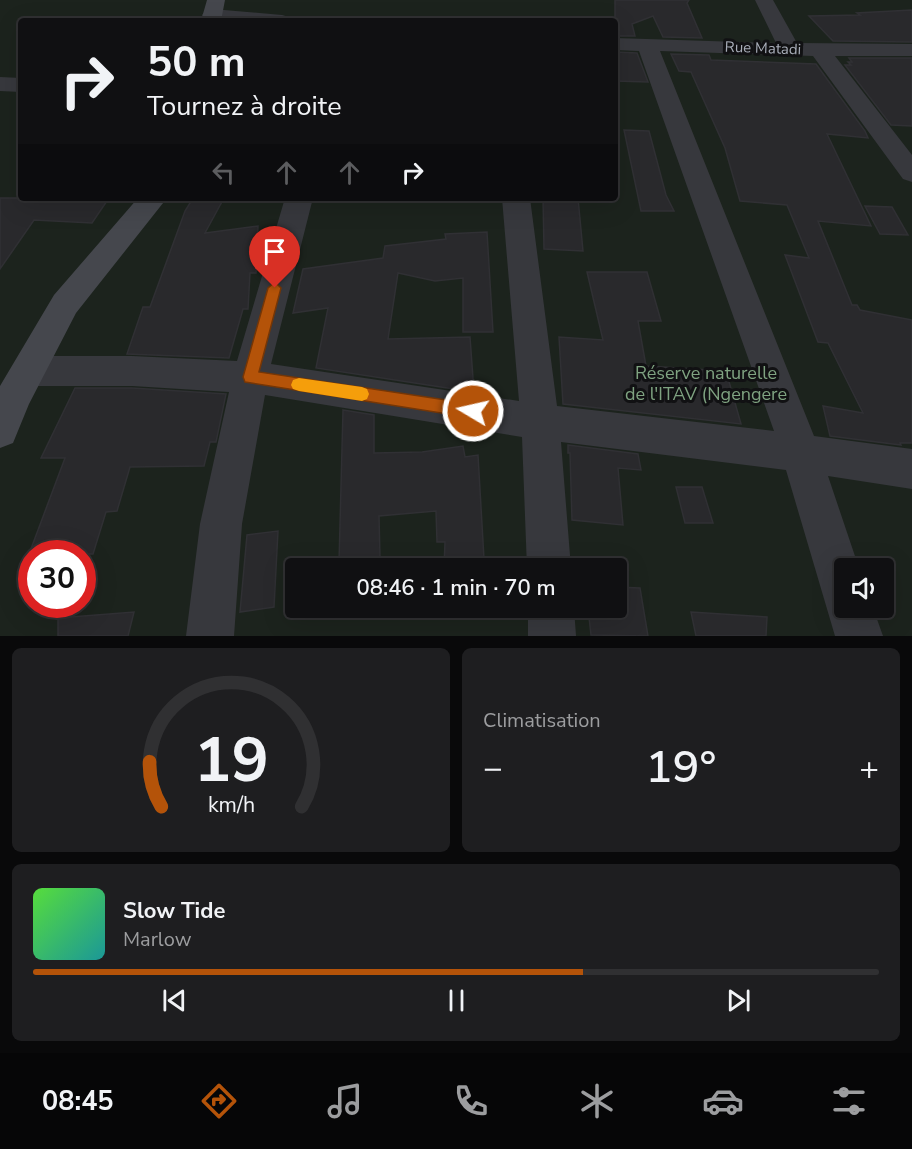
<!DOCTYPE html>
<html lang="fr">
<meta charset="utf-8">
<style>
:root{--surface:#101012;--page:#1e1e20;--text:#f1f3f6;--muted:#9c9d9f;--line:#303032;--accent:#b45309}
body{margin:0;font-family:"Nunito Sans",sans-serif;background:var(--page);color:var(--text);height:100vh;display:flex;flex-direction:column;font-size:22px;white-space:nowrap}
*{box-sizing:border-box;margin:0}
p{font-size:20px;color:var(--muted)}
.icon{flex:none;width:33px;height:33px;fill:none;stroke:currentColor;stroke-width:2;stroke-linecap:round;stroke-linejoin:round}
.map{position:relative;height:636px;overflow:hidden}
.panel{display:flex;flex-direction:column;gap:12px;padding:12px;background:#09090a;flex:1}
.panel>*{flex:none}
.hud{position:absolute;left:18px;top:18px;width:600px;height:183px;border-radius:6px;box-shadow:0 6px 24px #0002,0 0 0 2px var(--line);background:#101012;color:var(--text);overflow:hidden}
.buttons{position:absolute;left:834px;top:558px;display:grid;gap:12px}
.buttons a{display:grid;place-items:center;width:60px;height:60px;border-radius:6px;background:var(--surface);box-shadow:0 6px 24px #0002,0 0 0 2px var(--line);font-size:30px}
.speed{position:absolute;left:18px;top:540px;display:flex;gap:12px;font-size:30px;font-weight:700;text-align:center}
.speed>*{display:grid;place-content:center;width:78px;height:78px;border-radius:50%;background:var(--surface);box-shadow:0 6px 24px #0002,0 0 0 2px var(--line);line-height:1}
.speed .limit{border:9px solid #d22;background:#fff;color:#111}
.pin{position:absolute;display:grid;place-items:center;width:51px;height:51px;color:#fff;margin:-62px -26px;border-radius:50% 50% 50% 0;rotate:-45deg;box-shadow:0 0 6px #0007}
.pin .icon{rotate:45deg}
.me{position:absolute;width:66px;margin:-33px;rotate:279deg;stroke-linejoin:round;filter:drop-shadow(0 0 4px #0008)}
.turn{display:flex;align-items:center;gap:21px;height:126px;padding:0 30px;font-size:27px}
.turn .icon{width:78px;height:78px;stroke-width:2.5}
.turn b{display:block;font-size:42px;line-height:51px}
.lanes{display:flex;align-items:center;height:57px;padding:0 30px;background:#0003;justify-content:center;gap:30px;direction:ltr}
.lanes .off{opacity:.35}
.big{font-size:45px;font-weight:600;line-height:1.1}
.panel .card{flex:1;display:flex;flex-direction:column;justify-content:center;gap:9px;min-width:0;padding:0 21px;border-radius:9px;background:var(--page)}
.panel .dial{align-items:center;gap:0}
.dial svg{height:156px;overflow:visible;fill:none;stroke:var(--line);stroke-width:7;stroke-linecap:round;text-anchor:middle}
.dial text{fill:var(--text);stroke:none}
.song{display:flex;align-items:center;gap:18px}
.cover{width:72px;height:72px;border-radius:9px;background:linear-gradient(135deg,hsl(110 70% 55%),hsl(180 70% 35%))}
.played{height:6px;border-radius:3px;background:linear-gradient(90deg,var(--accent) 65%,var(--line) 65%)}
.keys{display:flex;justify-content:space-around;direction:ltr}
.heat{display:flex;justify-content:space-between;align-items:center;font-size:33px;direction:ltr}
.panel .tiles{flex:1;display:grid;gap:12px;grid-template-columns:1fr 1fr}
.card:last-child{grid-column:span 2}
.trip{position:absolute;left:285px;top:558px;width:342px;height:60px;border-radius:6px;background:var(--surface);box-shadow:0 6px 24px #0002,0 0 0 2px var(--line);font-weight:600;line-height:60px;text-align:center}
.menu{display:flex;height:96px;justify-content:space-around;align-items:center;background:#060607;color:var(--muted)}
.menu .icon{width:42px;height:42px}
.menu .selected{color:var(--accent)}
.menu b{font-size:27px;color:var(--text)}
.map>svg:first-child{display:block}
</style>
<div class="map">
<svg width="912" height="636" viewBox="0 0 912 636">
<rect width="100%" height="100%" fill="#161618"/>
<!-- green -->
<path fill="#1c231d" fill-rule="evenodd" d="M0,0h912v636h-912zM21,21h594v177h-594zM32,554h50v50h-50zM296,568h320v40h-320zM844,568h40v40h-40z"/>
<!-- building -->
<path fill="#29292c" stroke="#303034" stroke-width="1.5" d="M615,0h74l-2,3 15,35 -39,-1 -10,-21 -21,8 3,12h-20z
M912,10v32l-79,-1 -24,-25 51,-1 -3,-2z
M615,52l22,1 11,29 -33,-1z
M671,54l38,1 2,5 105,4 49,67 3,7 -41,-4 44,92 -53,-5 34,84h5l3,5 52,10v123h-12l1,2 -71,-9 -7,-30 40,7 -35,-70 -10,-1 -33,-87 24,3 -22,-53 -47,-4 -15,-53 -34,-76 -12,-1z
M849,58h63v68l-21,-1 -46,-60h6l-3,-3h4z
M624,130l25,1 17,64 8,16h-33z
M0,198h109l-17,25 -58,-3 -34,49z
M193,198h31l-19,35 53,-7 -2,47h-6l-2,36h-5l-14,49 -102,-4 16,-47h7l35,-96z
M543,198h35l5,53 -39,-2z
M865,206l27,1 16,28 -28,-1z
M487,232l6,100h-30v-54l-28,3 -37,-8 -10,66 82,-2 4,55 -158,-24 12,-60 -35,5 10,-44 80,-11 2,-12 61,-7 -1,-5z
M587,272h60l14,49h-23l8,45 80,5 15,53 -178,-20 -4,-67 44,3z
M75,388h57l94,6 -10,48h-6l-6,24 -74,1 -13,44 -11,1 -13,42h-64l36,-96h-24z
M343,410l31,5v38l48,-1 41,-6 2,11 13,-2 6,104 21,1v8h-61l1,-26h-8l-1,-31 -57,5 1,42 -41,5z
M568,445l70,9 3,16 -23,-2 5,57 -51,-5 -2,-67h-2z
M676,487h26l11,36h-28z
M278,531l-4,76 -34,5 7,-77z
M616,587l24,1 8,48 -57,-1 -3,-27h28z
M443,608h63l1,5 -64,-1z
M134,612l-6,24h-70v-18z
M691,612l76,5 -1,19h-70z"/>
<g fill="none" stroke-linecap="round" stroke-linejoin="round">
<!-- street -->
<path fill="#37383d" fill-rule="evenodd" d="M755,0h18l24,43 115,1v12h-77l77,99v27l-9,-3 -90,-123 -153,-5 154,385 98,13v40l-84,-13 31,92h-15v40h29l10,28h-48l-49,-166 -225,-28 10,126h-44l-5,-131 -257,-42 -23,129 -8,112h-48l14,-112 29,-132 -97,-6h-102l-13,-4 -5,-11 5,-11 13,-4h102l105,5 48,-163h28l-42,166 248,37 -17,-203h28l27,208 217,25 -135,-380 -24,-1v-12l161,5z
M212,9l70,6 7,2 3,4 -87,-2 -3,-4 3,-4z
M0,77l21,1v14l-21,-1z
M528,608h46l2,28h-48z"/>
<!-- secondary -->
<path fill="#45474d" fill-rule="evenodd" d="M207,0h18l-4,21h-20z
M138,198h29l-91,115 -47,91 -16,39 -13,5v-62l54,-91z"/>
</g>
<!-- route -->
<path fill="#b45309" stroke="#753606" stroke-width="1.5" d="M275,282l6,6 -22,84 214,32 6,2 2,5 -2,5 -6,2 -228,-36 -2,-5 25,-89z"/>
<!-- slow -->
<path fill="#f59e0b" d="M299,378l63,9 5,2 2,5 -2,5 -5,2 -63,-10 -6,-2 -2,-4 2,-5z"/>
<g text-anchor="middle" dominant-baseline="central" stroke-width="6" stroke-linejoin="round" paint-order="stroke">
<!-- far-street labels -->
<g font-size="15" fill="#a8adb8" stroke="#111113">
<text transform="translate(763 48) rotate(2)">Rue Matadi</text>
</g>
<!-- park labels -->
<g font-size="18" fill="#7fa381" stroke="#111113">
<text x="706" y="373">Réserve naturelle<tspan x="706" dy="21">de l'ITAV (Ngengere</tspan></text>
</g>
</g>
</svg>
<div class="buttons">
<a><svg class="icon" aria-label="sound" viewBox="0 0 24 24"><path d="M4 9h4l5-4v14l-5-4H4zM17 9q2 3 0 6"/></svg></a>
</div>
<div class="speed"><div class="limit">30</div></div>
<div class="pin" style="left:275px;top:288px;background:#d93025"><svg class="icon" aria-label="arrive" viewBox="0 0 24 24"><path d="M6 21V4h12l-3 4 3 4H6"/></svg></div>
<svg class="me" style="left:473px;top:411px" viewBox="-20 -20 40 40"><circle r="17" fill="#b45309" stroke="#fff" stroke-width="3"/><path d="M0-11L8 9 0 5-8 9z" fill="#fff"/></svg>
<div class="trip">08:46 · 1 min · 70 m</div>
<div class="hud">
<div class="turn"><svg class="icon" aria-label="right" viewBox="0 0 24 24"><path d="M7 20v-9h11M14 6l5 5-5 5"/></svg><div><b>50 m</b>Tournez à droite</div></div>
<div class="lanes"><svg class="icon off" aria-label="left" viewBox="0 0 24 24"><path d="M17 20v-9H6M10 6l-5 5 5 5"/></svg><svg class="icon off" aria-label="ahead" viewBox="0 0 24 24"><path d="M12 20V5M6 11l6-6 6 6"/></svg><svg class="icon off" aria-label="ahead" viewBox="0 0 24 24"><path d="M12 20V5M6 11l6-6 6 6"/></svg><svg class="icon" aria-label="right" viewBox="0 0 24 24"><path d="M7 20v-9h11M14 6l5 5-5 5"/></svg></div>
</div>
</div>
<section class="panel">
<div class="tiles">
<div class="card dial"><svg viewBox="0 0 100 80">
<path d="M14 69A42 42 0 1 1 86 69"/>
<path d="M14 69A42 42 0 0 1 8 46" stroke="#b45309"/>
<text x="50" y="56" font-size="32" font-weight="700">19</text>
<text x="50" y="72" font-size="11">km/h</text>
</svg></div>
<div class="card"><p>Climatisation</p>
<div class="heat"><a>−</a><b class="big">19°</b><a>+</a></div>
</div>
<div class="card">
<div class="song"><i class="cover"></i><div><b>Slow Tide</b><p>Marlow</p></div></div>
<div class="played"></div>
<div class="keys"><svg class="icon" aria-label="previous" viewBox="0 0 24 24"><path d="M18 5L8 12l10 7zM5 5v14"/></svg><svg class="icon" aria-label="pause" viewBox="0 0 24 24"><path d="M8 5v14M16 5v14"/></svg><svg class="icon" aria-label="next" viewBox="0 0 24 24"><path d="M6 5l10 7-10 7zM19 5v14"/></svg></div>
</div>
</div>
</section>
<nav class="menu">
<b>08:45</b>
<svg class="icon selected" aria-label="directions" viewBox="0 0 24 24"><path d="M12 3l9 9-9 9-9-9zM9 14v-3h6M13 9l2 2-2 2"/></svg>
<svg class="icon" aria-label="music" viewBox="0 0 24 24"><path d="M9 18V5l10-2v13"/><circle cx="6" cy="18" r="3"/><circle cx="16" cy="16" r="3"/></svg>
<svg class="icon" aria-label="phone" viewBox="0 0 24 24"><path d="M5 4h4l2 5-3 2q2 4 5 5l2-3 5 2v4C11 20 4 13 5 4z"/></svg>
<svg class="icon" aria-label="climate" viewBox="0 0 24 24"><path d="M12 3v18M4 7l16 10M4 17L20 7"/></svg>
<svg class="icon" aria-label="car" viewBox="0 0 24 24"><path d="M5 17H2v-5l4-1 3-4h7l3 4 3 1v5h-3M9 17h6M6 11h13"/><circle cx="7" cy="17" r="2"/><circle cx="17" cy="17" r="2"/></svg>
<svg class="icon" aria-label="filters" viewBox="0 0 24 24"><path d="M4 7h16M4 17h16"/><circle cx="9" cy="7" r="2"/><circle cx="15" cy="17" r="2"/></svg>
</nav>
